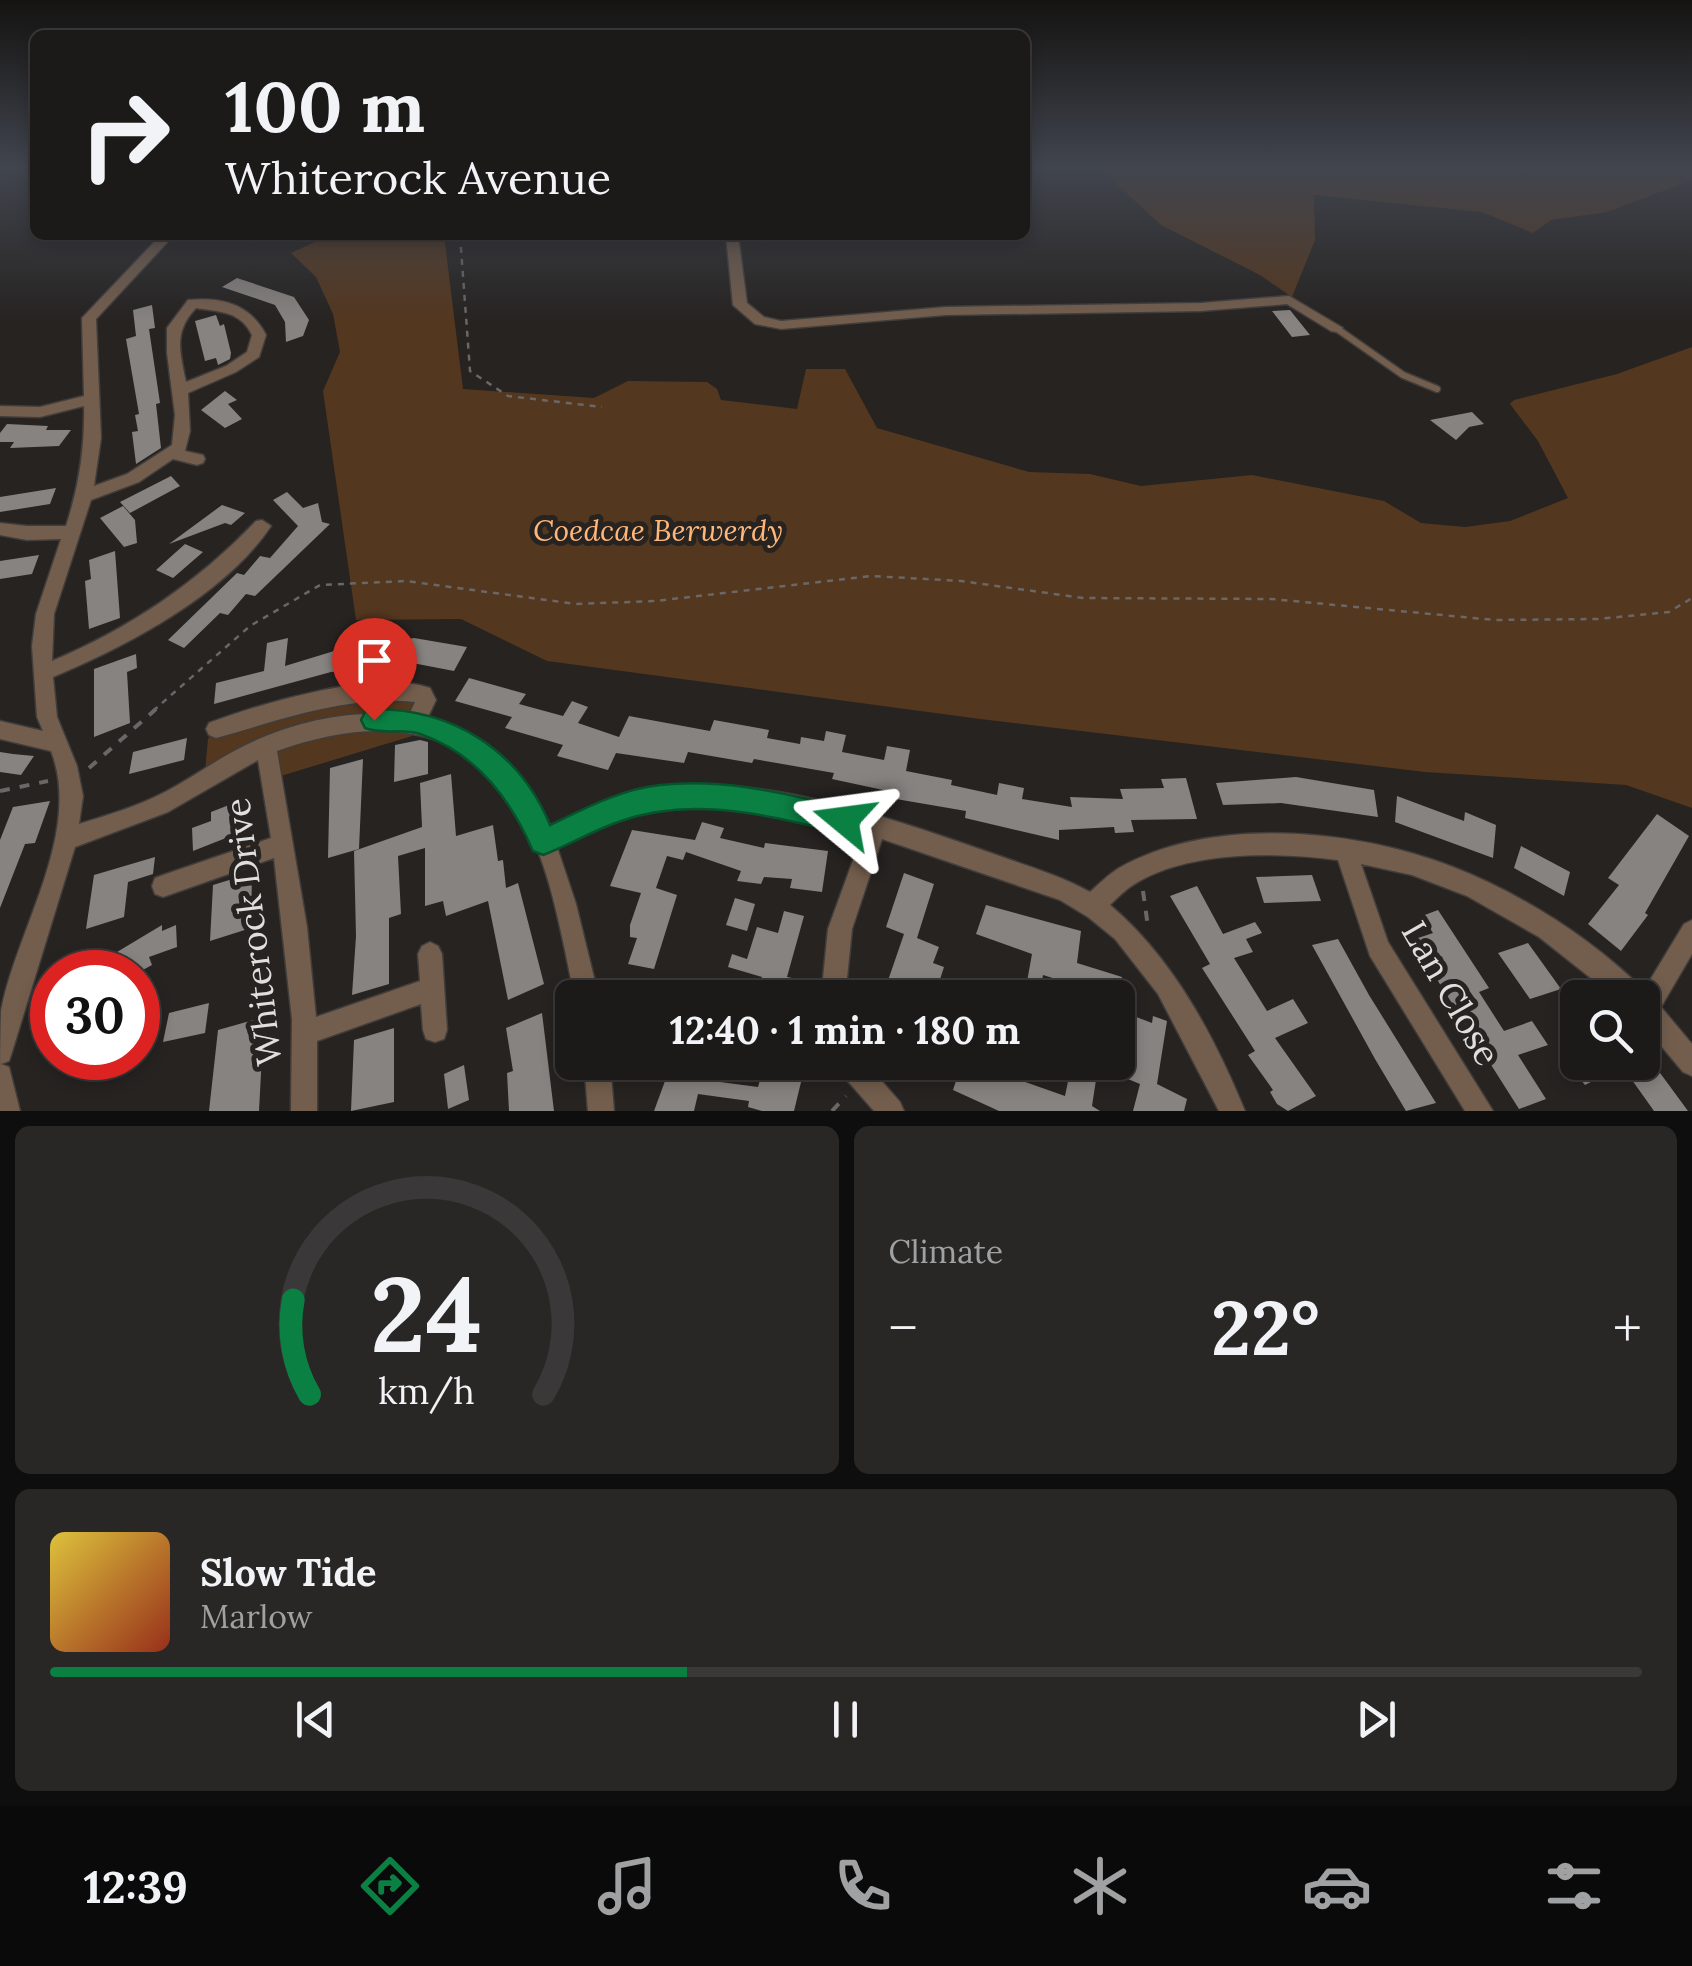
<!DOCTYPE html>
<meta charset="utf-8">
<style>
:root{--surface:#1c1a19;--page:#292726;--text:#f1f3f6;--muted:#a0a1a2;--line:#3a3838;--accent:#0b8043}
body{margin:0;font-family:Lora,serif;background:var(--page);color:var(--text);height:100vh;display:flex;flex-direction:column;font-size:38px;white-space:nowrap}
*{box-sizing:border-box;margin:0}
p{font-size:32px;color:var(--muted)}
.icon{flex:none;width:55px;height:55px;fill:none;stroke:currentColor;stroke-width:2;stroke-linecap:round;stroke-linejoin:round}
.map{position:relative;height:1111px;overflow:hidden}
.sheet{display:flex;flex-direction:column;gap:15px;padding:15px;background:#0f0e0e;flex:1}
.sheet>*{flex:none}
.top-card{position:absolute;left:30px;top:30px;width:1000px;height:210px;border-radius:15px;box-shadow:0 5px 15px #0003,0 0 0 2px var(--line);background:#1c1a19;color:var(--text);overflow:hidden}
.tools{position:absolute;left:1560px;top:980px;display:grid;gap:20px}
.tools a{display:grid;place-items:center;width:100px;height:100px;border-radius:15px;background:var(--surface);box-shadow:0 5px 15px #0003,0 0 0 2px var(--line);font-size:50px}
.speed{position:absolute;left:30px;top:950px;display:flex;gap:20px;font-size:50px;font-weight:700;text-align:center}
.speed>*{display:grid;place-content:center;width:130px;height:130px;border-radius:50%;background:var(--surface);box-shadow:0 5px 15px #0003,0 0 0 2px var(--line);line-height:1}
.speed .limit{border:15px solid #d22;background:#fff;color:#111}
.pin{position:absolute;display:grid;place-items:center;width:85px;height:85px;color:#fff;margin:-102px -42px;border-radius:50% 50% 50% 0;rotate:-45deg;box-shadow:0 0 10px #0007}
.pin .icon{rotate:45deg}
.me{position:absolute;width:110px;margin:-55px;rotate:286deg;stroke-linejoin:round;filter:drop-shadow(0 0 8px #0008)}
.turn{display:flex;align-items:center;gap:35px;height:210px;padding:0 30px;font-size:45px}
.turn .icon{width:130px;height:130px;stroke-width:2.5}
.turn b{display:block;font-size:70px;line-height:85px}
.big{font-size:75px;font-weight:800;line-height:1.1}
.sheet .widget{flex:1;display:flex;flex-direction:column;justify-content:center;gap:15px;min-width:0;padding:0 35px;border-radius:15px;background:var(--page)}
.sheet .dial{align-items:center;gap:0}
.dial svg{height:260px;overflow:visible;fill:none;stroke:var(--line);stroke-width:7;stroke-linecap:round;text-anchor:middle}
.dial text{fill:var(--text);stroke:none}
.song{display:flex;align-items:center;gap:30px}
.cover{width:120px;height:120px;border-radius:15px;background:linear-gradient(135deg,hsl(50 70% 55%),hsl(10 70% 35%))}
.played{height:10px;border-radius:5px;background:linear-gradient(90deg,var(--accent) 40%,var(--line) 40%)}
.keys{display:flex;justify-content:space-around;direction:ltr}
.heat{display:flex;justify-content:space-between;align-items:center;font-size:55px;direction:ltr}
.sheet .tiles{flex:1;display:grid;gap:15px;grid-template-columns:1fr 1fr}
.widget:last-child{grid-column:span 2}
.trip{position:absolute;left:555px;top:980px;width:580px;height:100px;border-radius:15px;background:var(--surface);box-shadow:0 5px 15px #0003,0 0 0 2px var(--line);font-weight:800;line-height:100px;text-align:center}
.tab-bar{display:flex;height:160px;justify-content:space-around;align-items:center;background:#0b0a0a;color:var(--muted)}
.tab-bar .icon{width:70px;height:70px}
.tab-bar .current{color:var(--accent)}
.tab-bar b{font-size:45px;color:var(--text)}
.map>svg:first-child{display:block}
</style>
<div class="map">
<svg width="1692" height="1111" viewBox="0 0 1692 1111">
<rect width="100%" height="100%" fill="#262321"/>
<!-- green -->
<path fill="#54371f" d="M1098,167h594v13l-85,32 -56,8 -18,13 -51,-21 -168,-17 1,45 -23,57 -32,-22 -99,-50z
M330,235h114l19,154 131,9 34,-17 79,1 10,7 4,11 76,9 9,-40h39l32,59 152,44 61,2 51,12 111,-11 132,26 37,22 44,4 45,-6 58,-23 -30,-57 -28,-37 4,-4 103,-26 75,-27v461l-66,-23 -201,-13 -445,-53 -433,-58 -86,-42 -105,1 -33,-229 17,-39 -7,-38 -17,-37 -25,-24z
M423,694l-11,42 -141,43 -5,-32 -62,35 4,-43 8,-10 100,-26z"/>
<!-- building -->
<path fill="#878380" d="M237,278l57,19 15,23 -6,16 -17,6 -1,-20 -10,-17 -53,-18z
M152,305l3,23 -6,1 11,74 -4,1 5,44 -25,16 -4,-32 6,-1 -3,-16 4,-1 -13,-75 10,-3 -3,-26z
M1290,310l20,25 -18,2 -20,-26z
M216,315l4,11 4,-2 7,29 -1,6 -12,6 -2,-7 -11,3 -10,-40z
M225,391l12,9 -9,4 14,15 -17,9 -24,-18z
M1472,412l12,12 -15,3 -13,13 -26,-20z
M7,424l41,2 -2,4h25l-12,16 -49,2 4,-6h-14v-9z
M171,476l9,10 -50,27 -10,-11z
M56,488l-6,16 -50,8v-15z
M287,492l16,16 15,-5 4,19 8,2 -75,72 -9,-2 -18,21 -8,-2 -36,35 -16,-8 69,-67 7,2 16,-19 10,2 28,-32 -25,-26z
M222,505l23,8 -14,12 -6,-2 -56,21z
M123,506l12,14 2,23 -13,4 -24,-29z
M185,544l18,8 -30,26 -17,-8z
M115,551l5,67 -31,11 -4,-48 6,-2 -2,-19z
M39,555l-7,19 -32,5v-18z
M288,638l-3,28 59,-18 70,-10 53,9 -13,24 -57,-11 -1,5 -65,7 -117,32 2,-21 48,-12 3,-28z
M136,654l1,14 -10,4 3,51 -36,14v-68z
M469,678l57,16 -7,10 44,12 9,-15 16,6 -10,16 41,14 10,-21 81,15 4,-11 55,10 -2,8 33,6 1,-7 23,4 2,-10 20,4 -4,17 42,8 3,-14 23,4 -4,21 46,9 -1,5 46,10 2,-12 25,5 -2,11 50,8 -2,-10 53,2 -3,-10 44,-1 -3,-9 25,-1 11,41 -66,1 3,12 -19,1 -1,-6 -55,3v10l-94,-22 1,-7 -70,-12 1,-6 -65,-14 2,-6 -80,-14 -2,4 -64,-11 -4,11 -68,-10 -8,17 -51,-14 6,-11 -58,-17 7,-11 -57,-16z
M187,738l-3,22 -55,14 4,-22z
M420,740l8,2v32l-34,8 1,-37z
M0,752l13,2 21,2 -13,19 -21,-3z
M363,759l-4,90 -31,9 2,-90z
M451,774l5,62 37,-11 5,36 5,-1 3,28 12,-5 26,101 -36,16 -20,-99 -42,15 -3,-15 -18,5v-58l-27,8 3,58 -12,4v66l-37,11 4,-59 -2,-85 68,-24 -2,-44z
M1296,777l78,13 4,27 -97,-14 -58,2 -7,-22z
M1397,796l67,25 1,-9 31,13 -3,33 -98,-36z
M50,801l-15,42 -10,1 -25,64v-68l13,-33z
M229,805l2,31 -38,15 -1,-23 19,-7v-9z
M1657,814l32,22 -44,77 3,2 -27,36 -33,-27 31,-39 -11,-7z
M702,822l22,6 -4,10 44,10 1,-5 63,8 -6,41 -32,-4 2,-9 -28,-2 -3,7 -24,-3 4,-10 -55,-19 -3,8 -16,-4 -11,32 21,7 -23,74 -26,-5 9,-26 -7,-1v-12l11,-32 -31,-7 22,-56 63,10z
M1521,846l49,26 -6,24 -50,-28z
M155,857l-2,17 -25,8 -4,35 -38,12 8,-54z
M252,873l-1,55 -41,13 3,-56z
M904,873l30,11 -17,54 22,9 -6,16 11,4 -10,31h-52l22,-64 -18,-7z
M1312,875l9,26 -57,2 -8,-26z
M1197,886l26,48 32,-12 7,11 -16,6 7,13 -19,6 33,53 26,-12 15,24 -33,15 41,58 -28,15 -11,-7 -7,-12 3,-2 -25,-35 7,-4 -53,-83 8,-4 -40,-68z
M735,898l20,6 -8,27 -21,-6z
M986,905l95,26 -4,32 45,14 -2,21h-30l1,-8 -48,-15 -4,23h-15l8,-44 -56,-20z
M1438,910l51,78 -10,4 25,39 28,-10 16,24 -30,10 28,44 -27,10 -107,-169 21,-7 -11,-17z
M784,911l20,5 -17,61 10,2 -5,19h-36l6,-21 -34,-10 4,-13 15,5 10,-32 21,6z
M162,925v6l14,-6 1,22 -28,10 3,8 -13,7h-21l-6,-17z
M1338,939l31,56 67,108 -30,8 -31,-52 -63,-114z
M1528,943l33,46 -31,10 -32,-46z
M209,1003l-4,30 -42,9 6,-29z
M1118,1010l34,13 1,-7 14,5 -10,63 30,15 -3,12h-51l7,-27 -22,-9z
M542,1013l12,98h-45l-2,-38 6,-2 -7,-43z
M264,1017l-5,94h-50l9,-81z
M394,1028v74l-43,9 3,-71z
M672,1062h22l-4,16 68,9 5,-18 39,9 -8,33h-32l-14,-4 1,-6 -51,-7 -4,17h-40z
M962,1062h32l-3,8 74,26 7,-34h6l8,4 -2,10 12,4 -4,26 8,5h-101l-46,-21z
M1595,1062h57l36,49h-34l-32,-45 -37,19 -10,-12z
M464,1065l5,35 -21,9 -4,-35z"/>
<g fill="none" stroke-linecap="round" stroke-linejoin="round">
<!-- lane casing -->
<g stroke="#403d3b" stroke-width="9">
<path id="lane" d="M1336,328l67,47 34,14"/>
</g>
<!-- street casing -->
<g stroke="#403d3b" stroke-width="3">
<path id="street" d="M161,235h13l-78,84 5,119 -7,48 33,-12 45,-29 3,-30 -8,-62v-25l21,-28c34,-3 62,4 78,35l-7,22 -23,15 -48,21 2,38 -5,20 18,4 2,4 -2,4 -6,2 -24,-6 -34,23 -48,18 -37,114 -2,47c78,-33 145,-78 204,-140l6,-1 9,6c-46,69 -144,120 -218,151l4,40 20,49 6,30 -4,28c29,-9 59,-18 86,-32 25,-13 48,-30 73,-43 53,-28 112,-40 171,-34l6,-13c-68,-7 -134,18 -199,36l-7,-3 -3,-6 3,-6c53,-20 167,-54 221,-35l6,12 -9,19c62,18 96,51 122,109 34,-16 70,-34 107,-40 108,-15 234,30 335,65 33,12 68,22 99,39 9,-8 19,-18 29,-24 93,-53 238,-39 334,-1 69,27 138,71 191,123l40,-66 8,-4v34l-31,53 31,37v32l-9,-4 -41,-49v-25h-26l-77,-61 -72,-41 -55,-21 -51,-11 27,78 105,169h-28l-95,-155 -32,-96c-61,-8 -151,-10 -205,25 -8,5 -16,13 -23,20 63,53 104,131 135,206h-26l-61,-117 -43,-55 -27,-22 -28,-17 -178,-61 -30,90 -7,69h-24l7,-69 35,-96c-70,-18 -149,-40 -221,-22 -30,8 -57,22 -85,36l19,57 23,94h-24c-13,-59 -23,-126 -51,-178 -54,-100 -149,-104 -247,-69l30,176 9,90 104,-36 -2,-27 4,-8 8,-4 8,4 4,8 5,76 -3,9 -9,3 -9,-3 -3,-9 -2,-26 -104,37v70h-26l1,-92 -18,-161 -111,39 -8,-3 -3,-8 3,-8 8,-3 108,-37 -13,-78 -90,52 -93,35 -63,205 -3,9 -8,3 8,3 11,44h-20c0,-30 0,-71 1,-100 15,-81 82,-178 50,-260l-51,-12v-18l43,10 -6,-14 -5,-71 4,-32 25,-75 -34,1 -27,-5v-12l27,3h39c13,-40 19,-78 18,-120l-44,11 -40,-1v-10l40,1 44,-11 -2,-78zM196,308c25,4 44,3 56,27l-5,17 -21,14 -40,16c-6,-30 -13,-50 10,-74z
M726,235h12l9,68 17,14 17,4 165,-14 255,-4 88,-7 54,32 -7,4 -5,-1 -44,-27 -86,7 -255,4 -165,14 -26,-5 -22,-19z
M584,1062h26l4,49h-26z
M836,1062h29l35,40 4,9h-30l-35,-40z"/>
</g>
<!-- path-far1 -->
<path stroke="#6a6766" stroke-width="2.5" stroke-dasharray="6 6" stroke-linecap="butt" d="M460,235l10,136 38,25 94,11
M153,711l97,-85 70,-41 86,-4 170,23 79,-3 216,-25 90,5 122,17 189,1 223,21 103,-1 71,-7 23,-14"/>
<!-- path -->
<path stroke="#6a6766" stroke-width="4" stroke-dasharray="10 10" stroke-linecap="butt" d="M89,768l67,-59
M0,791l48,-10
M1143,891l5,36
M832,1111l14,-15"/>
<!-- lane -->
<use href="#lane" stroke="#735e4d" stroke-width="6"/>
<!-- street -->
<use href="#street" fill="#735e4d" fill-rule="evenodd"/>
</g>
<!-- sky -->
<linearGradient id="sky" x2="0" y2="1"><stop stop-color="#151312"/><stop offset="0.52" stop-color="#41454e"/><stop offset="1" stop-color="#41454e" stop-opacity="0"/></linearGradient>
<rect width="1692" height="322" fill="url(#sky)"/>
<!-- route -->
<path fill="#0b8043" stroke="#07532c" stroke-width="2.5" d="M374,709c79,0 145,41 176,116 34,-16 71,-36 110,-40 63,-7 123,8 184,22l10,4 4,9 -4,9 -10,4c-73,-16 -148,-38 -223,-12 -27,9 -52,24 -78,34l-10,-4c-22,-51 -57,-98 -113,-117 -17,-6 -37,1 -55,-6l-4,-8 4,-8z"/>
<g text-anchor="middle" dominant-baseline="central" stroke-width="10" stroke-linejoin="round" paint-order="stroke">
<!-- park labels -->
<g font-size="30" font-style="italic" fill="#ffb679" stroke="#262321">
<text x="658" y="530">Coedcae Berwerdy</text>
</g>
<!-- near-street labels -->
<g font-size="35" fill="#e1dfde" stroke="#262321">
<text transform="translate(253 932) rotate(-97)">Whiterock Drive</text>
<text transform="translate(1451 993) rotate(60)">Lan Close</text>
</g>
</g>
</svg>
<div class="tools">
<a><svg class="icon" aria-label="search" viewBox="0 0 24 24"><circle cx="10" cy="10" r="6"/><path d="M15 15l6 6"/></svg></a>
</div>
<div class="speed"><div class="limit">30</div></div>
<div class="pin" style="left:374px;top:720px;background:#d93025"><svg class="icon" aria-label="arrive" viewBox="0 0 24 24"><path d="M6 21V4h12l-3 4 3 4H6"/></svg></div>
<svg class="me" style="left:844px;top:820px" viewBox="-20 -20 40 40"><path d="M0-17L14 15 0 8-14 15z" fill="#0b8043" stroke="#fff" stroke-width="4"/></svg>
<div class="trip">12:40 · 1 min · 180 m</div>
<div class="top-card">
<div class="turn"><svg class="icon" aria-label="right" viewBox="0 0 24 24"><path d="M7 20v-9h11M14 6l5 5-5 5"/></svg><div><b>100 m</b>Whiterock Avenue</div></div>
</div>
</div>
<section class="sheet">
<div class="tiles">
<div class="widget dial"><svg viewBox="0 0 100 80">
<path d="M14 69A42 42 0 1 1 86 69"/>
<path d="M14 69A42 42 0 0 1 9 40" stroke="#0b8043"/>
<text x="50" y="56" font-size="32" font-weight="700">24</text>
<text x="50" y="72" font-size="11">km/h</text>
</svg></div>
<div class="widget"><p>Climate</p>
<div class="heat"><a>−</a><b class="big">22°</b><a>+</a></div>
</div>
<div class="widget">
<div class="song"><i class="cover"></i><div><b>Slow Tide</b><p>Marlow</p></div></div>
<div class="played"></div>
<div class="keys"><svg class="icon" aria-label="previous" viewBox="0 0 24 24"><path d="M18 5L8 12l10 7zM5 5v14"/></svg><svg class="icon" aria-label="pause" viewBox="0 0 24 24"><path d="M8 5v14M16 5v14"/></svg><svg class="icon" aria-label="next" viewBox="0 0 24 24"><path d="M6 5l10 7-10 7zM19 5v14"/></svg></div>
</div>
</div>
</section>
<nav class="tab-bar">
<b>12:39</b>
<svg class="icon current" aria-label="directions" viewBox="0 0 24 24"><path d="M12 3l9 9-9 9-9-9zM9 14v-3h6M13 9l2 2-2 2"/></svg>
<svg class="icon" aria-label="music" viewBox="0 0 24 24"><path d="M9 18V5l10-2v13"/><circle cx="6" cy="18" r="3"/><circle cx="16" cy="16" r="3"/></svg>
<svg class="icon" aria-label="phone" viewBox="0 0 24 24"><path d="M5 4h4l2 5-3 2q2 4 5 5l2-3 5 2v4C11 20 4 13 5 4z"/></svg>
<svg class="icon" aria-label="climate" viewBox="0 0 24 24"><path d="M12 3v18M4 7l16 10M4 17L20 7"/></svg>
<svg class="icon" aria-label="car" viewBox="0 0 24 24"><path d="M5 17H2v-5l4-1 3-4h7l3 4 3 1v5h-3M9 17h6M6 11h13"/><circle cx="7" cy="17" r="2"/><circle cx="17" cy="17" r="2"/></svg>
<svg class="icon" aria-label="filters" viewBox="0 0 24 24"><path d="M4 7h16M4 17h16"/><circle cx="9" cy="7" r="2"/><circle cx="15" cy="17" r="2"/></svg>
</nav>
